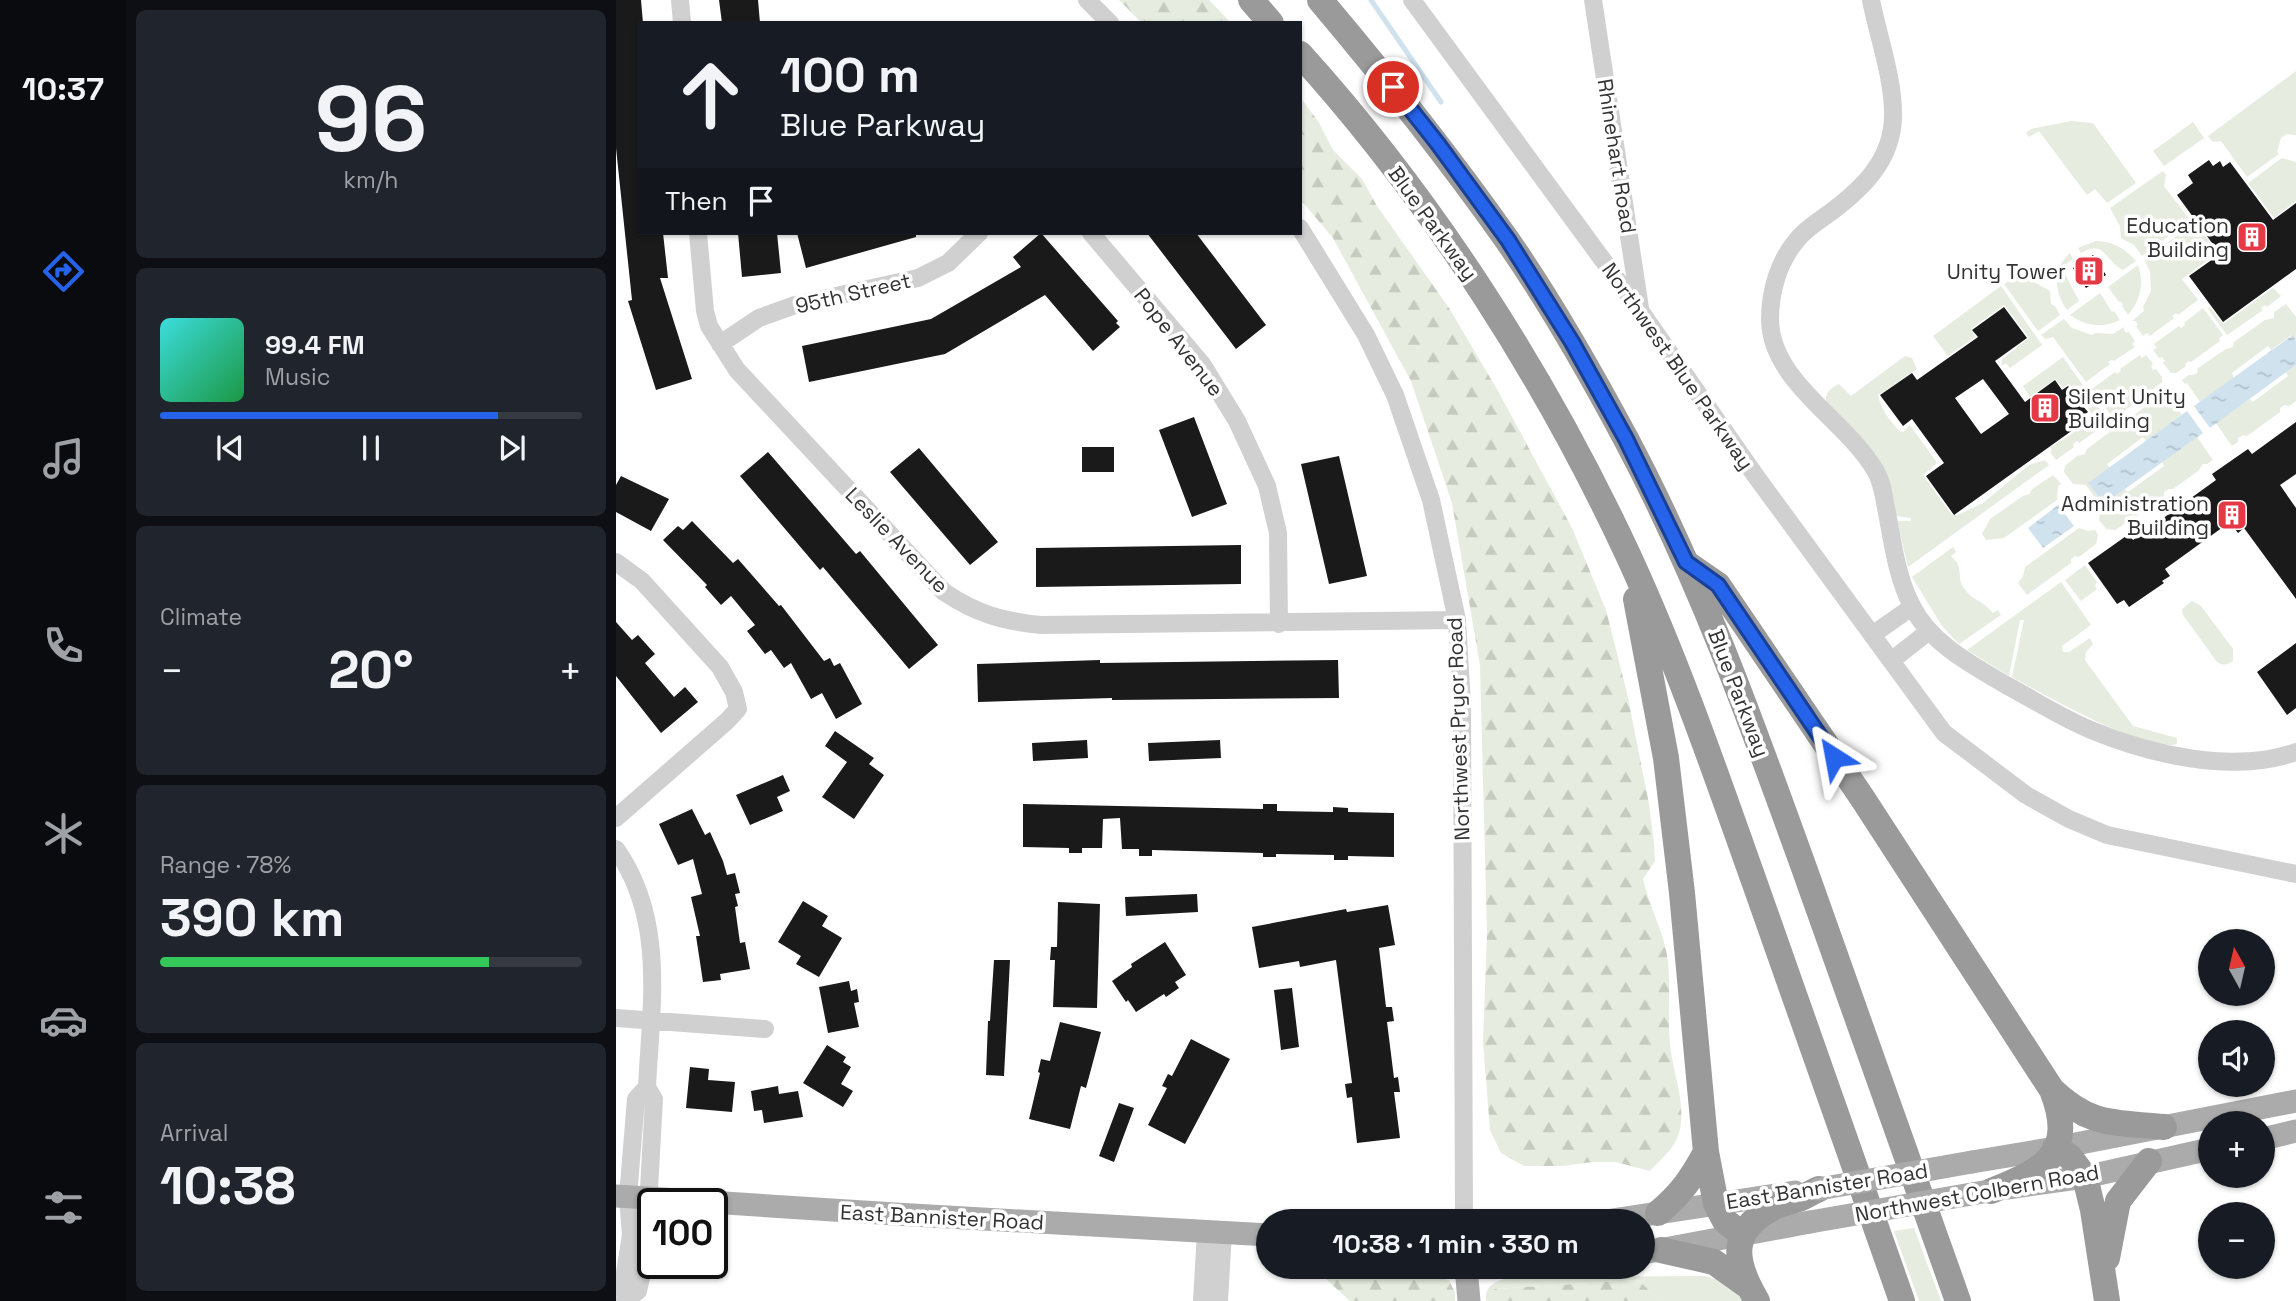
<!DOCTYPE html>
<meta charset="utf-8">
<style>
:root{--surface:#171b24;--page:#20242c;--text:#f1f3f6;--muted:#9ea1a6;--line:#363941;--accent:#2563eb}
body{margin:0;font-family:"Space Grotesk",sans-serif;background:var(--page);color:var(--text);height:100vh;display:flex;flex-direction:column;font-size:26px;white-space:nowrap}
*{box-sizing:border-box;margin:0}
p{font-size:23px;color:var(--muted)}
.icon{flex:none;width:38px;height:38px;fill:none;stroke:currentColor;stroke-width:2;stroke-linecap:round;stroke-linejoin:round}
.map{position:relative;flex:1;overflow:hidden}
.drawer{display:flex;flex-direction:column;gap:10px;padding:10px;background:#0d0f14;width:490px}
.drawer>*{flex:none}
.hud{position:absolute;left:21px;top:21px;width:665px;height:214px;border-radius:0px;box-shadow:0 2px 5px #0004;background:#171b24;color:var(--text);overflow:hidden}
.needle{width:46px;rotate:352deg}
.buttons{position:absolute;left:1582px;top:929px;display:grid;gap:14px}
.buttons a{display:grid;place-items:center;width:77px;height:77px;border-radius:50%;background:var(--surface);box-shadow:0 2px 5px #0004;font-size:35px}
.speed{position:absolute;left:21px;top:1188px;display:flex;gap:14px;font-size:35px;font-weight:700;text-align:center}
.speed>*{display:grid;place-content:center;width:91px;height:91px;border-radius:50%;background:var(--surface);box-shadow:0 2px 5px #0004;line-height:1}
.speed .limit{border:4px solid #111;border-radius:10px;background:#fff;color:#111}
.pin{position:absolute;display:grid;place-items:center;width:60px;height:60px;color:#fff;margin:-30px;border:4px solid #fff;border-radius:50%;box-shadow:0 2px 7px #0007}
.me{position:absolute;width:77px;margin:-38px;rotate:326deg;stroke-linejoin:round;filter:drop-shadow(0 0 5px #0008)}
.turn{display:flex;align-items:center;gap:24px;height:147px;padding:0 28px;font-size:32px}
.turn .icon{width:91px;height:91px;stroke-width:2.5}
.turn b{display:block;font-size:49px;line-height:60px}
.then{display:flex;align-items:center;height:66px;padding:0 28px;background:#0003;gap:14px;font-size:26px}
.big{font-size:52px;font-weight:700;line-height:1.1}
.drawer .widget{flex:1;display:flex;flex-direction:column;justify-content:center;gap:10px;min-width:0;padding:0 24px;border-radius:10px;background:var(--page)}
.drawer .dial{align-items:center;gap:0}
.dial b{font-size:91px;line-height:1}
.song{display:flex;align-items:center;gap:21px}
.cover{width:84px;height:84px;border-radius:10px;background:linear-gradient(135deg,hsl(180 70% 55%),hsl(140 70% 35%))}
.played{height:7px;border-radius:4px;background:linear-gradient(90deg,var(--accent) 80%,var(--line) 80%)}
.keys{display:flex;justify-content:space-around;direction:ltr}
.heat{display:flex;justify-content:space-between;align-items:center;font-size:38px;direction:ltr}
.charge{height:10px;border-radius:5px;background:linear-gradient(90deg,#34c759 78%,var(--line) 0)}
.trip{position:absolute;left:640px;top:1209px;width:399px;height:70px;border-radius:35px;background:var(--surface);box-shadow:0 2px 5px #0004;font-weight:700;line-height:70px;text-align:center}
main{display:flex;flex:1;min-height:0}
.tab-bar{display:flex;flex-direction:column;width:126px;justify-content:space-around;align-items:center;background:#090b0e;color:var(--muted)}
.tab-bar .icon{width:49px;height:49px}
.tab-bar .active{color:var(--accent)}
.tab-bar b{font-size:32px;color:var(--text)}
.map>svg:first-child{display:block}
</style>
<main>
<nav class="tab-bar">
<b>10:37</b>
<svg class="icon active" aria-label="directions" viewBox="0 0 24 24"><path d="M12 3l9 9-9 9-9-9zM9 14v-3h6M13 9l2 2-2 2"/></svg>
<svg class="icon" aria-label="music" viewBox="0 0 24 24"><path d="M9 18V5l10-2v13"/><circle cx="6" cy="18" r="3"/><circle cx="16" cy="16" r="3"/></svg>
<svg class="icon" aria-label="phone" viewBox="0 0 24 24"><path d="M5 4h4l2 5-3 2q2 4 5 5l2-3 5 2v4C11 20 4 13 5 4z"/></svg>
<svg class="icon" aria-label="climate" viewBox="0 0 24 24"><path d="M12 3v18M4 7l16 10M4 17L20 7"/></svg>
<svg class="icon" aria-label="car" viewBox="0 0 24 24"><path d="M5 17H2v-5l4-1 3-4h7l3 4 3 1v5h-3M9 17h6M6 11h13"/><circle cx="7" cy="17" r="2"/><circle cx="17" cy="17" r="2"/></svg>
<svg class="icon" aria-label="filters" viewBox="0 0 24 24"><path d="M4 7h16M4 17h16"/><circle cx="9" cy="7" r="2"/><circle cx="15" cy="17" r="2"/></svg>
</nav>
<section class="drawer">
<div class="widget dial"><b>96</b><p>km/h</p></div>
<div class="widget">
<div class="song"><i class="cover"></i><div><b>99.4 FM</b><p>Music</p></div></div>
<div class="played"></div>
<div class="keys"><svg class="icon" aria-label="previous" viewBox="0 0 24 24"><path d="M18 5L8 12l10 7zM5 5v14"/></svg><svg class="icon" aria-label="pause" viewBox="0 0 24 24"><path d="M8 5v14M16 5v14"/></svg><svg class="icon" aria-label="next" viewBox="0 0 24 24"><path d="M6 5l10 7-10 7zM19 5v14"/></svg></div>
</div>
<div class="widget"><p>Climate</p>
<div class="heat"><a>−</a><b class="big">20°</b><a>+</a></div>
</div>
<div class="widget"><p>Range · 78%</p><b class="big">390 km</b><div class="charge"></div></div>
<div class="widget"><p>Arrival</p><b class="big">10:38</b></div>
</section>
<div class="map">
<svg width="1680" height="1301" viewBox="0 0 1680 1301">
<defs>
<pattern id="forest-firs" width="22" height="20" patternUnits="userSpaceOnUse" patternTransform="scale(1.75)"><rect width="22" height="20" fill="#e6ecdf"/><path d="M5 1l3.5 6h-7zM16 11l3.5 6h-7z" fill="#c6cbc0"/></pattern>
<pattern id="water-ripples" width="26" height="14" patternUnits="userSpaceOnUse" patternTransform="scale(1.75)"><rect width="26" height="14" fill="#cfe2ee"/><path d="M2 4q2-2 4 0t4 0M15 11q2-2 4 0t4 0" fill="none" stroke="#b2c2cd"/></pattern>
</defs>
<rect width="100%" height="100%" fill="#fff"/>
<!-- green -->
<path fill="#e6ecdf" d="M1680,71v64l-9,-1 -6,4 -4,14 2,2 -32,23 -26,-36 -8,1 -5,-6z
M1455,121l22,2 43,60 -29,20 -12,-14 -8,6 -48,-64 -10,6 -3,-4 5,-4z
M1577,122l11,16 -40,28 -11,-15z
M1666,158l14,4v39l-22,17 -26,-35z
M1547,171l3,4 -2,11 26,34 -48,36 -8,-11 -13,-7 -1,-12 -10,-18z
M1579,222l23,31 -36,26 16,21 -20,15 -2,-2 -4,3 2,2 -24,18 -3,-3 -4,3 -7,-10 2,-1 -2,-4h-4l12,-10 -1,-4 8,-16 -1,-19 -5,-12z
M1480,241c18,1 28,7 40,20l-13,9c-17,-8 -19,-32 -42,-17l-3,-5z
M1454,253l3,6 -8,6 -1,7 15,29 -12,9c-13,-18 -15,-41 3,-57z
M1522,265c6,18 3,35 -10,50l-6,-9 1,-2 -3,-3 -1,1 -11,-15z
M1409,271l9,11 16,9 1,13 4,2 5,9 -22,16 -34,-47z
M1385,286l41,59 -32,23 -4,-5 -5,3 1,-7 27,-21 -25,-33 -33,24 4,8 -27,19 -15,-20z
M1657,288l8,8 -14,11 -2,-2 -4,3 2,2 -36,25 -19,-26 2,-2 13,17z
M1484,293l12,19 2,-1 6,9c-19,9 -33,6 -50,-5z
M1670,304l10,13v23l-4,-5 -21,15 -3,-4 -36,27 2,5 -34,24 -13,-19 -2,1 -3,-4 7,-5h4l4,-2 1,-5 28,-19 7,-2 1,-5 31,-22 9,-2v-6z
M1587,308l20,27 -4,3 1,3 -29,21 -2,-1 -4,3 1,2 -10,7h-5l-8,-10 2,-2 -3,-4 -3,1 -6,-8 4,-2 -3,-4 25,-18 2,2 4,-3 -1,-2z
M1448,319l8,9 20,7 4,-2 17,1 11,-7v3l2,3 3,-1 6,9 -3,3 3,3 -21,14 -2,-1 -4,2 2,2 -24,18 -33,-45 -7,2 -5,-4z
M1524,355l2,3 4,-3 7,9 -2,2 2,4 3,-1 6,8v5l-11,9 -2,-1 -4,3 1,2 -26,19 -2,-2 -4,3 -1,3 -21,-29 23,-17 2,2 4,-3 -1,-2z
M1289,356l7,2 5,11 -39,26c3,15 12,25 21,36l4,1 7,-7 27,38 -14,12 29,40h6l25,-12 46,-38 16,-5 4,5 -141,102 -11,-46h14v-3l-15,-2c-5,-22 -8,-44 -22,-63 -7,-10 -47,-47 -48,-53 -1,-9 7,-13 13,-16l12,12z
M1447,357l46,65 -30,21 -2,-2 -4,3 1,3 -18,13 -6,-8 2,-2 -2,-3 19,-11 21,-20 1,-3 -5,-8v-12l-7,-7 -7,1 -3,-3 -6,4 -8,-9 -25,18 -7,-11z
M1680,365v36l-7,5 -5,-1 -4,3v4l-33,24 -4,-1 -5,3v4l-6,4 -16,-23 34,-24 3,3 35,-26 -2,-4z
M1550,392l16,23 -36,26 -3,-4 -36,27 3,4 -21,16 15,20 21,-15 3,3 36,-26 -2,-4 35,-25 16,23 -6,4h-4l-5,7 -25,18h-4l-5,3v4l-28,20 -4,-1 -5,3v4l-12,8 -9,-1 -7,-9 2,-14 -15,-21 -13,-1 -9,-12 1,-6 12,-10 8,-2 2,-5 31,-23 4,2 5,-4v-4l22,-16 5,1 3,-3 1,-5z
M1437,475l8,9 -3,2 -1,14 -53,38 -18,2 -4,-6 8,-15 33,-23 7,-2 1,-4z
M1463,528l9,3 7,-1 3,5 -2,9 -17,13 -4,-1 -4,3v4l-44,32 -9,-12 5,-7 2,-9z
M1337,547l3,5 -5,4c2,3 6,5 7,9 3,7 0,14 5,22 8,13 20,13 30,26l5,-3 3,5 -42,29 -17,-18 -30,-49z
M1469,565l12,17 -2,4 2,3 -16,12 -16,-21z
M1445,582l30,43 -29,21 1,6h6l21,-14 3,6 -7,8 -1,8 48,66 44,12v6c-29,10 -136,-51 -165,-67l12,-57h-4l-11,56 -42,-26z
M1576,601l9,5 32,43v12c-6,4 -9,5 -16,1l-34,-47 -1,-6z
M1298,1228l27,73h-22l-25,-70z
M1089,1276c19,4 27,11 40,25h-84l-23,-21 -143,9 -5,12h-4c-2,-17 12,-20 25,-24z"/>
<!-- forest -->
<path fill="url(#forest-firs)" d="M503,0h90l22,23h-89z
M684,97l18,24 15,29 29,29 15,27 72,102 49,83 74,137 34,82 21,83 22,111 5,39 1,18 -12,18c6,28 21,52 25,82 3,32 -2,66 4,97 4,23 14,51 7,75 -4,15 -19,27 -29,38l-34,-9h-24l-29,4h-39l-23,-13 -11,-23 -7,-88 4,-109 -7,-268 -28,-162 -41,-122 -78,-143 -33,-39z
M697,1267c46,0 91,1 136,13l6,13v8h-105z
M1022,1280l23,21h-171l4,-12z"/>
<!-- water -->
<path fill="url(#water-ripples)" d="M1677,335l3,5v25l-86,63 -16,-22z
M1571,411l16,22 -99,71 -16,-21z
M1442,505l16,21 -31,22 -15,-20z"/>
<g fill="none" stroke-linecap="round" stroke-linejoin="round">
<!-- stream -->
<path stroke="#cfe2ee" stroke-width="5" d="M755,0l70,102"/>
</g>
<!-- building -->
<path fill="#1a1a1a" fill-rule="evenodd" d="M0,0h25l2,23h-4v210h24l5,45h-8l32,101 -36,11 -28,-89 4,-1 -16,-152z
M103,0h39l2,23h-38z
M1593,160l4,6 7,-5 3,6 7,-5 43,58 23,-17v66l-73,53 -34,-46 31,-22 -43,-59 16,-12 -5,-8z
M122,233h39l4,40 -39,4z
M181,233h119v4l-110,31z
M425,233l77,88 -2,2 4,4 -27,24 -48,-56 -100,59 -136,28 -7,-36 129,-27 90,-52 -8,-10z
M531,233h49l70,92 -30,24z
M1477,255l13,20 -20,13 -13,-20z
M1388,307l23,31 -32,23 30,41 30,-22 7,10 6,-4 4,5 5,-2 6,3 2,7 -3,6 6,7 -7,5 3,5 -130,93 -28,-39 18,-13 -32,-44 -9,7 -23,-31 32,-22 5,7 61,-43 -6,-7zM1367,379l26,35 -28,20 -26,-36z
M578,417l33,87 -35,13 -33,-87z
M1680,422v52l-16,11 16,23v91l-52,-71 -6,5 -8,-11 -65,47 5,7 -8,5 2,2 -35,24 -5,-7 -7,4 -29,-41 41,-29 4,6 83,-60 -4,-6 36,-25 4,5z
M466,447h32v25h-32z
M303,448l79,94 -28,23 -80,-93z
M152,452l88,102 4,-3 78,94 -29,24 -86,-102 -3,3 -80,-94z
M723,456l28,120 -38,8 -28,-120z
M5,476l48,23 -18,32 -35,-19v-27z
M76,521l41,42 5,-4 41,47 2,-1 43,56 6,-3 4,8 6,-3 22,41 -26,15 -14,-26 -11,6 -20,-36 -7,5 -13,-18 -6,4 -18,-23 8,-6 -24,-29 -10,9 -16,-18 2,-2 -44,-45 15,-14 5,4z
M625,545v39l-205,3v-39z
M0,622l16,18 6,-5 17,19 -10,9 29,34 11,-10 13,15 -37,31 -45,-57z
M1680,643v65l-9,7 -30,-43z
M484,660v3l238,-3 1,38 -227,2v-2l-134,4 -1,-38z
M219,731l39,27 -5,6 15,11 -30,44 -32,-22 25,-35 -22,-16z
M471,740l1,18 -55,3 -1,-18z
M604,740l1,18 -72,3 -1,-18z
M167,775l7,16 -13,6 6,14 -33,14 -14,-30z
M407,804l240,5v-5h14v7l56,1v-5l15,1v4l46,1v44l-46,-1v4h-14v-5l-58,-1v3h-13v-4l-111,-3v6h-13v-7h-17l-2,-31 -17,1 -1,29h-20v5h-13v-5l-46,-1z
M76,809l13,26 5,-3 13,29 4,14 8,-2 5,20 -5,1 3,12 -3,1 5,36 5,-1 5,27 -30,5 1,6 -18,2 -7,-46h4l-9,-39 11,-3 -9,-35 -15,6 -19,-41z
M581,894l1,18 -72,4 -1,-19z
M187,901l25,15 -6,10 20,12 -23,39 -23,-13 5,-8 -23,-14z
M442,902l42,2 -3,104 -44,-1 2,-47h-5l1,-13h6z
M772,905l7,40 -16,3 7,59h6l2,14 -7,1 7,56 4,-1 2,15h-6l6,46 -43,5 -5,-46 -5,1 -2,-14 7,-1 -16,-123 -36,7 -1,-6 -40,7 -7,-41 94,-18 1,3z
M549,942l21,33 -11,7 4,6 -13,9 -2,-3 -28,18 -8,-12 -2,2 -14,-21 20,-14 -1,-3z
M378,960h16l-6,116 -18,-1 2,-54h2z
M233,981l2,10 6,-2 2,13 -5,1 5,24 -31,6 -9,-46z
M676,988l7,59 -18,3 -7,-60z
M444,1022l41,10 -15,56 -5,-2 -11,43 -41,-10 11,-46 -2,-1 3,-13 9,2z
M575,1039l39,20 -45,85 -37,-19 19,-37 -5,-2 6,-12 4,2z
M211,1045l19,12 -3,5 8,5 -10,17 12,7 -10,16 -40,-24z
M74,1067l19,2 -1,11 27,2 -3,30 -46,-4z
M162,1086l1,8 19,-3 5,26 -39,6 -2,-13 -8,1 -3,-20z
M503,1103l15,5 -20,54 -15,-6z"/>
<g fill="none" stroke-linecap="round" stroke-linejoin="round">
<!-- minor -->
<path stroke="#d0d0d0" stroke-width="18" d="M64,0l2,23
M471,0l23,23
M796,0l229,312 114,163 189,258 82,62 43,24 38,16 189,39
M977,0l47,308
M1255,0c7,36 23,80 22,117 -1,43 -30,71 -62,95 -12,9 -26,17 -35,29 -18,22 -26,51 -26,79 1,62 76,100 105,150 8,13 9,29 12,43 6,31 10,65 25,93 18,37 60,59 94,79 28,15 56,33 85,45 60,25 142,44 205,22
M684,228l66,107 29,60 36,105 26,120 5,84 2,518
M82,233l7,78 4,15 28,44 207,222c33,22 58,29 97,33l416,-5
M475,233l111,131 35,57 30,65 11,47 1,91
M104,344l39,-26 36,-13 123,-27 30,-15 31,-30
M0,562l26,19 78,86 14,25 4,17 -11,12 -111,97
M1256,635l40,-28
M1275,661l38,-30
M0,849c50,71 35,156 31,238l7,12 -9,162 -7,30 -14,10
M0,1018l149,11
M10,1298l-3,-13 8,-50 -3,-38 8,-98 11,-12
M586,1301l4,-69
M603,1301l4,-69"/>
<!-- major -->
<path stroke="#ababab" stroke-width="23" d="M1647,1139l33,-8
M1356,1162l83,-14 241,-47
M1391,1188l78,-11 125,-28
M0,1196l279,18 374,21
M983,1222l196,-30
M1027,1253l167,-31
M850,1267l3,34"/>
<!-- highway -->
<path stroke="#9a9a9a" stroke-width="26" d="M635,0l20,23
M704,0c65,77 127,155 185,237 45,64 84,133 121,202 75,141 128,290 182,440 50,141 100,281 150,422
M684,54c133,147 246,324 329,503 51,111 90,226 131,341 47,134 95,269 142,403
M1070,563l32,22 145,214 189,291c25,64 -8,80 -61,101
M1020,599l30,159 16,135 24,259 10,52 9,17 18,14
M1436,1090c39,37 62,32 112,37
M1439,1148l15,9 15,20 8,33 14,91
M1042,1213c23,-19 34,-35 48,-61
M1045,1250l53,12 35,25
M1491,1258l11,-57 31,-40
M1141,1301c-23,-39 -29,-69 15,-93 9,-5 18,-6 27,-9 7,-3 13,-7 20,-10"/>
<!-- major-bridge -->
<path stroke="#ababab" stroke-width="23" d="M1203,1189l153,-27
M1194,1222l173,-30"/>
</g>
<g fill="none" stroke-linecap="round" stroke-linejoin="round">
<!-- route casing -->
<g stroke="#184099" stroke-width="18">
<path id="route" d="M777,87l45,57 70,96 64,102 54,97 60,123 32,23 116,172"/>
</g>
<!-- route -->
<use href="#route" stroke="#2563eb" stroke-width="12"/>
</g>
<!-- icons -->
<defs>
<g id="building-square" transform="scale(1.575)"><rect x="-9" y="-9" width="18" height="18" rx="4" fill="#e63946" stroke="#fff"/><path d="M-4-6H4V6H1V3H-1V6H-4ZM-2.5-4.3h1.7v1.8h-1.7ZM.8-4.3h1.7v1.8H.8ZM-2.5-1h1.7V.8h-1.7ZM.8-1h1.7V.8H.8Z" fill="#fff"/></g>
</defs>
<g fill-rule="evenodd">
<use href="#building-square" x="1636" y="237"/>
<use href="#building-square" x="1473" y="271"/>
<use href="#building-square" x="1429" y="408"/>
<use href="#building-square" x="1616" y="515"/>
</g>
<g text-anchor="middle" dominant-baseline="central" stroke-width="7" stroke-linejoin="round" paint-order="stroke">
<!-- street labels -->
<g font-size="21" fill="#333" stroke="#fff">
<text transform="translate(1001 156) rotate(81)">Rhinehart Road</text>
<text transform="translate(817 223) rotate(54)">Blue Parkway</text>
<text transform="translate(237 293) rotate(-13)">95th Street</text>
<text transform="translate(563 342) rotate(52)">Pope Avenue</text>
<text transform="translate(1062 366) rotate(55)">Northwest Blue Parkway</text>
<text transform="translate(281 540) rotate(46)">Leslie Avenue</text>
<text transform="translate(1123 693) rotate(69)">Blue Parkway</text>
<text transform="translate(842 729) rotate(-92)">Northwest Pryor Road</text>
<text transform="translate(1211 1186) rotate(-9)">East Bannister Road</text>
<text transform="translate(1361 1193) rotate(-10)">Northwest Colbern Road</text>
<text transform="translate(326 1217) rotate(3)">East Bannister Road</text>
</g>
<!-- poi labels -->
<g font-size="21" fill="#333" stroke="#fff" text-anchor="end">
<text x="1613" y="225">Education<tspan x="1613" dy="24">Building</tspan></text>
<text x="1450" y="271">Unity Tower</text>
<text x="1452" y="396" text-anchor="start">Silent Unity<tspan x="1452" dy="24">Building</tspan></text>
<text x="1593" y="503">Administration<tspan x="1593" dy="24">Building</tspan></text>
</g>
</g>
</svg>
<div class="buttons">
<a><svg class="needle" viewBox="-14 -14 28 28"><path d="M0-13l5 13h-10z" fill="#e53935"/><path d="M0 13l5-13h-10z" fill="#9ea1a6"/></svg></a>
<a><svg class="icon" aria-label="sound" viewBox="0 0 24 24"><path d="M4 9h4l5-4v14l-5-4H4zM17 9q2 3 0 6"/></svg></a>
<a>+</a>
<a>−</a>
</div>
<div class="speed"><div class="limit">100</div></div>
<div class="pin" style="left:777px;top:87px;background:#d93025"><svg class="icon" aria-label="arrive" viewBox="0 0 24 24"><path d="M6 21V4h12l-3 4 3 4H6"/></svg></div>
<svg class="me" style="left:1218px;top:757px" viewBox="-20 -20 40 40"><path d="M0-17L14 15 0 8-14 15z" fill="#2563eb" stroke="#fff" stroke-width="4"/></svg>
<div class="trip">10:38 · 1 min · 330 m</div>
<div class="hud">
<div class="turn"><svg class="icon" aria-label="ahead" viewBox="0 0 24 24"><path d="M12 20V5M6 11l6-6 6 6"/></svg><div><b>100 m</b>Blue Parkway</div></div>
<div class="then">Then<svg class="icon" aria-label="arrive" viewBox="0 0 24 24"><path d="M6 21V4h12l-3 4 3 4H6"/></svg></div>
</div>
</div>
</main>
